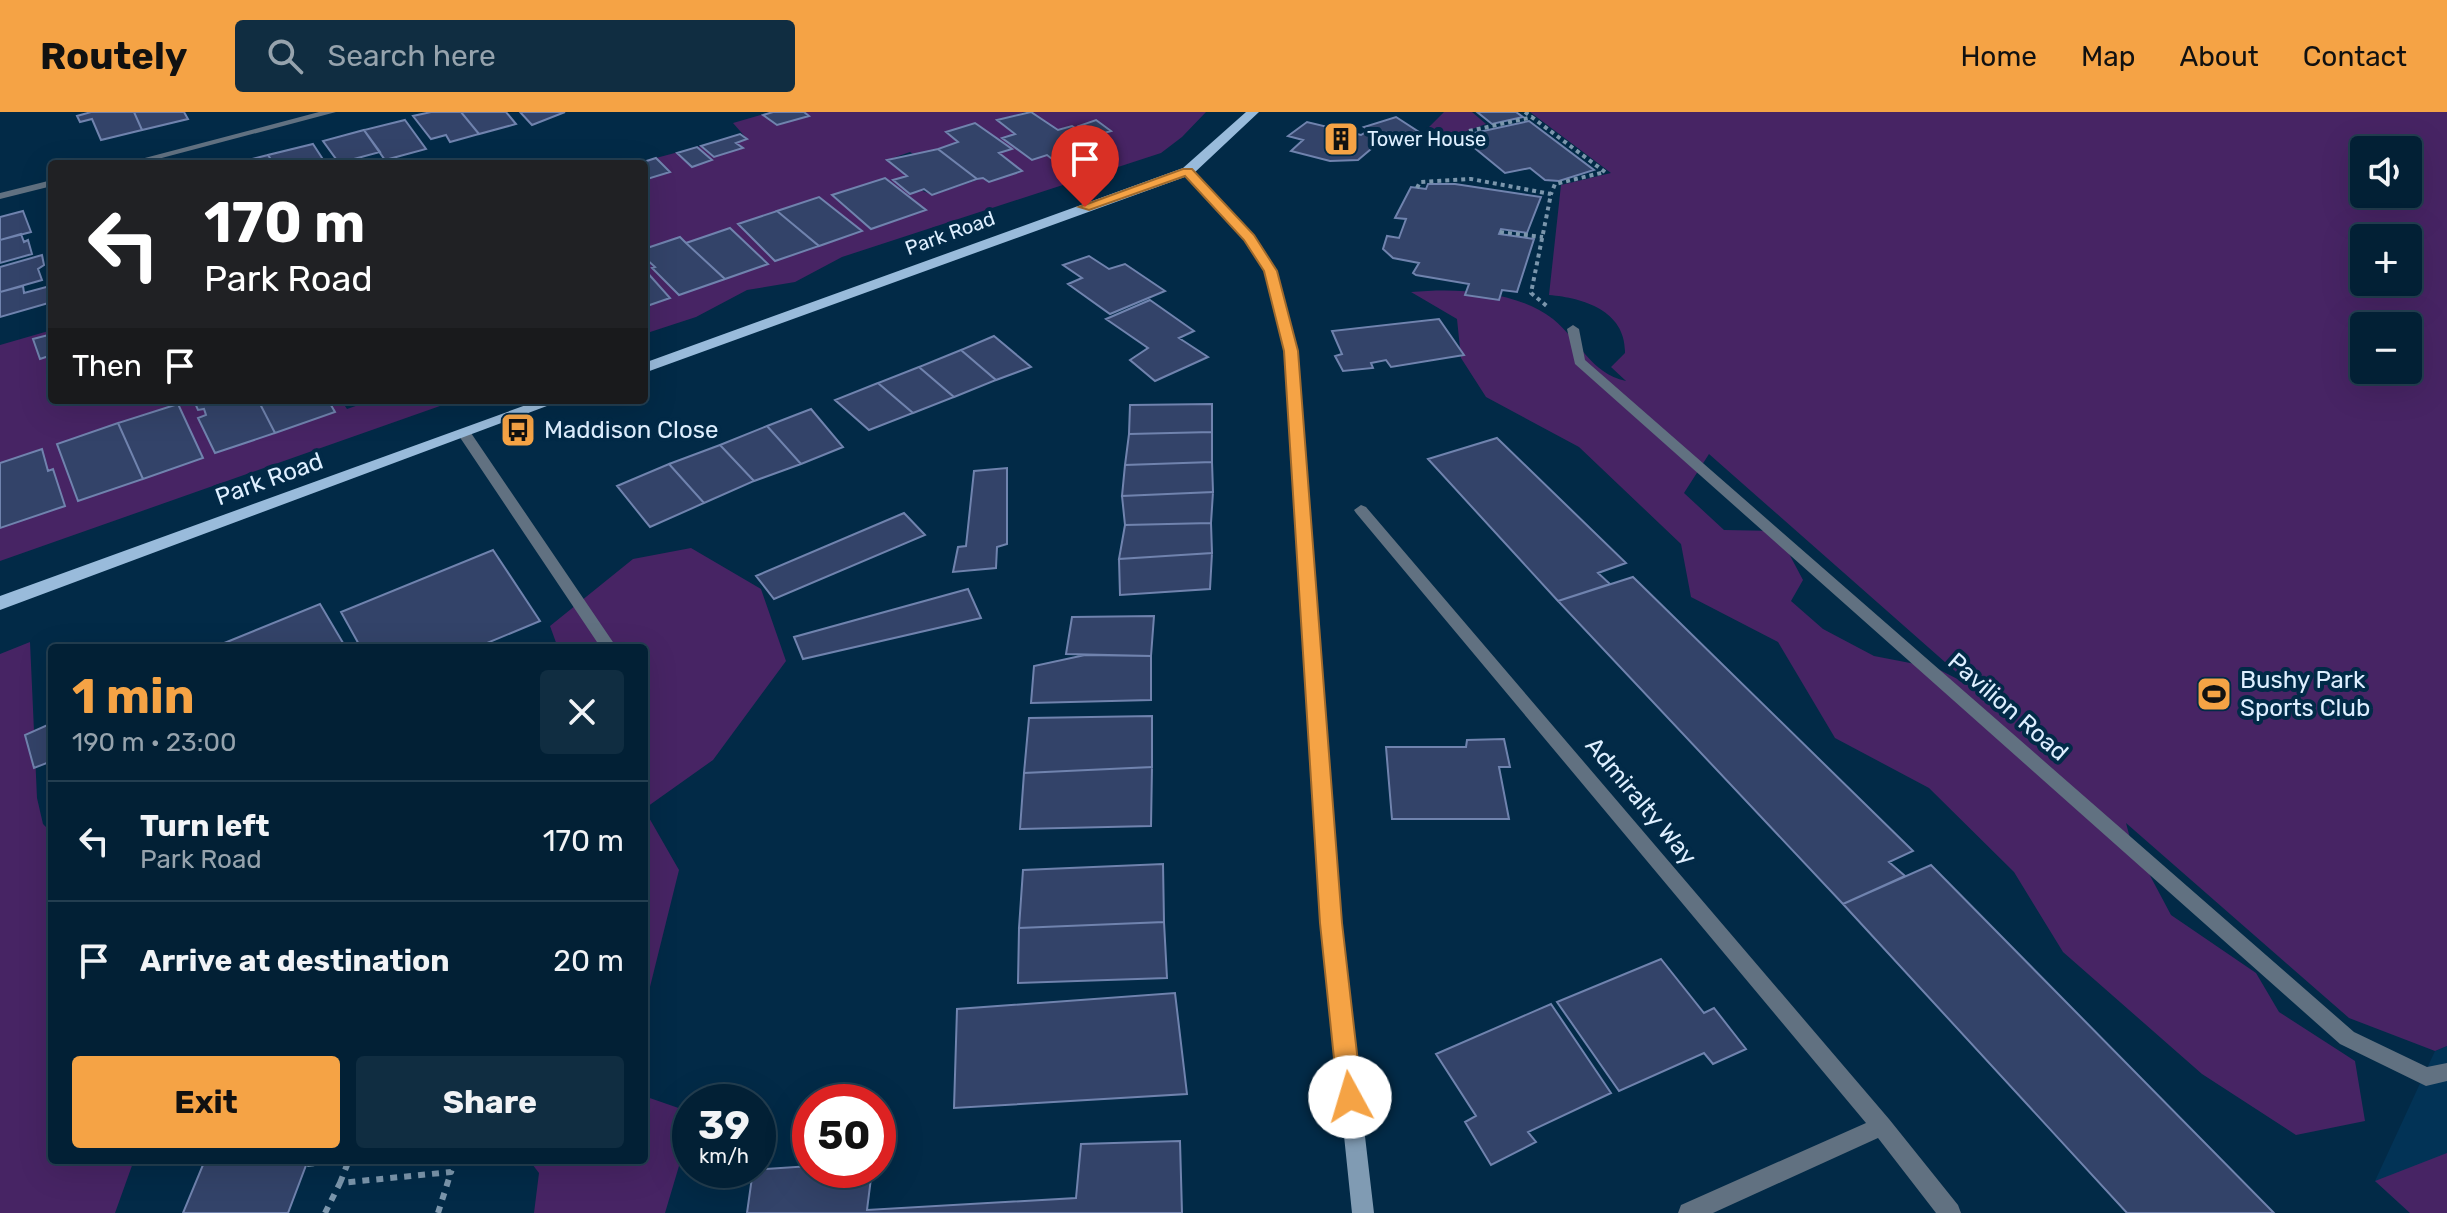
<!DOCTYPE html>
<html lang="en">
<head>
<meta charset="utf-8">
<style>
	body { margin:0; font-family:Rubik,sans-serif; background:#102d41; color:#f1f3f6; height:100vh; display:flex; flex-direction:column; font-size:30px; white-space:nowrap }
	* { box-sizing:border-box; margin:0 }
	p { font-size:26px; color:#96a3ad }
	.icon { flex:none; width:44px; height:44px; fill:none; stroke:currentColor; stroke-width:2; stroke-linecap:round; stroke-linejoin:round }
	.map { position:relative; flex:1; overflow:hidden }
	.side { position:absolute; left:48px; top:532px; width:600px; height:520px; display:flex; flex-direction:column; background:#022035; border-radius:8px; box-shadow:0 8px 32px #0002,0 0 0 2px #233e50 }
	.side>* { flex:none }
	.top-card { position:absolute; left:48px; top:48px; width:600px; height:244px; border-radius:8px; box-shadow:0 8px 32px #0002,0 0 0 2px #233e50; background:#202124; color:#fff; overflow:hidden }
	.controls { position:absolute; left:2350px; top:24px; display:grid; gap:16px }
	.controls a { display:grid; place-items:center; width:72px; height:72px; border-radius:8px; background:#022035; box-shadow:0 8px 32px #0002,0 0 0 2px #233e50; font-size:40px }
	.speed { position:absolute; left:672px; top:972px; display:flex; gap:16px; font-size:40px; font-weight:700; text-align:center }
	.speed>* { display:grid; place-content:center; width:104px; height:104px; border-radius:50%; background:#022035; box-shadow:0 8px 32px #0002,0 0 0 2px #233e50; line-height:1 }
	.speed small { font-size:20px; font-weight:400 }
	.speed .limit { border:12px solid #d22; background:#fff; color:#111 }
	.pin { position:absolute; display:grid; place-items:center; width:68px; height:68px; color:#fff; margin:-82px -34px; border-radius:50% 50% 50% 0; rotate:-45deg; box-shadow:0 0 8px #0007 }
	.pin .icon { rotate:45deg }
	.me { position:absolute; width:88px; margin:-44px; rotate:354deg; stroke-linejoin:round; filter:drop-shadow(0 0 6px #0008) }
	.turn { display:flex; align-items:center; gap:28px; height:168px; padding:0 24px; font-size:36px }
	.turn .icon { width:104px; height:104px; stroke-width:2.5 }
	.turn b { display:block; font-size:56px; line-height:68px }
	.then { display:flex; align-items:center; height:76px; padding:0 24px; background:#0003; gap:16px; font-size:30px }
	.round { display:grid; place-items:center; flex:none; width:84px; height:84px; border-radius:8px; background:#102d41 }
	.headline { display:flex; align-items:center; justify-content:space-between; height:136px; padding:0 24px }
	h1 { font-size:48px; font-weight:700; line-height:60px; color:#f5a345 }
	.button { display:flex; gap:16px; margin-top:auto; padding:16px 24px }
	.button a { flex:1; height:92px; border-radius:8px; background:#f5a345; color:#111; font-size:32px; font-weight:700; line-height:92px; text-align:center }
	.button a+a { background:#102d41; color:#f1f3f6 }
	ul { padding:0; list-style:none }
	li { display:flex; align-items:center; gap:24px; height:120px; padding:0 24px; border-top:2px solid #233e50 }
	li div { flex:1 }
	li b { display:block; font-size:30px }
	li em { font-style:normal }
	header { display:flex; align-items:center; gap:48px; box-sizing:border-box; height:112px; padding:0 40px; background:#f5a345; color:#111 }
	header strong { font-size:38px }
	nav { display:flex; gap:44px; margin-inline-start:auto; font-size:28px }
	.search { width:560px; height:72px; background:#102d41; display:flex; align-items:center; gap:20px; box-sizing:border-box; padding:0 28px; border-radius:8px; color:#96a3ad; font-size:30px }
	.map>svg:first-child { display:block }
</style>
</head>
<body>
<header>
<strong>Routely</strong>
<div class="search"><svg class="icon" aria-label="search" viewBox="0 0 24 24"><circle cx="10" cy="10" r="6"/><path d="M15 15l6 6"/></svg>Search here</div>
<nav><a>Home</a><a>Map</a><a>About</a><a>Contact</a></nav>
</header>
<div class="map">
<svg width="2447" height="1101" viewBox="0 0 2447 1101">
	<rect width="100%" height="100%" fill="#022a47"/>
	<path fill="#023356" d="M2447,934V1101H2410L2375,1069L2435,939Z"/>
	<path fill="#472464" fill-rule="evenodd" d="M771,0H1025L998,8L1015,22L1003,26L1047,43L1086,40L1078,33L1093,27L1072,14L1058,18L1031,0H1206L1182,25L1161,41L842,145L795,170L747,178L696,205L644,222V195L670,186L644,159V145L679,183L729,116L686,131L680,125L644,137V68L656,46L701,34L714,45L742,36L736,31L747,27L733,11ZM975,11L1012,37L999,41L1021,60L989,70L983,66L933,83L894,68L907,64L887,48L910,40L916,44L958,30L946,20ZM819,85L861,119L775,149L738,112Z
		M1444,0H1472L1486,12L1453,24L1429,15Z
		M1530,0H2447V934L2435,939L2349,906L2126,711L2130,726L2171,803L2256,861L2279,900L2355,949L2365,1009L2296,1023L2202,962L2063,840L2014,760L1929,676L1835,626L1778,530L1691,485L1681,432L1579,335L1486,285L1461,246L1457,207L1411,180C1456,176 1515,178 1553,207C1580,229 1590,261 1626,269L1611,255L1625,241C1626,199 1584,186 1549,183L1561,73L1611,61ZM2364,38H2408V82H2364ZM2364,126H2408V170H2364ZM2364,214H2408V258H2364ZM1709,342L1971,573V574L1936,556L1874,544L1823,517L1791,489L1803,468L1777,419L1724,418L1684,381Z
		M52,218V288H195L198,298L204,297L206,303L198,306L215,341L335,300L328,288H341L347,297L373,288H457L0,449V416L64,393L53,358L48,359L42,337L0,351V233ZM118,311L202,346L78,389L57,332Z
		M691,436L761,477L786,549L713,648L644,697V536H558L550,514L633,447Z
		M30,530L37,686L43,712L52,721V1048H134L115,1101H0V542Z
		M644,697L679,758L644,899Z
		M644,984L690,1000V1017L665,1101H534L539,1061L529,1048H644Z
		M2447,1041V1101H2410L2375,1069Z"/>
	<path fill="#334369" stroke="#7083ae" stroke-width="2" d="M91,0H134L142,18L101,28L92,7L80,10L77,4Z
		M134,0H184L188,7L142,18Z
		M431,0H461L479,22L450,30L446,23L431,27L413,4Z
		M461,0H506L516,12L479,22Z
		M520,0H565L532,13Z
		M773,0H804L809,4L777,13L763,3Z
		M1031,0L1058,18L1072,14L1094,28L1078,33L1087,40L1056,50L1047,43L1032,48L1002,26L1015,22L997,8Z
		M1477,0H1516L1523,5L1492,12Z
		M1396,5L1422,22L1390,31L1384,26L1358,48L1330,49L1291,39L1303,28L1288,24L1307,10L1361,23L1369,18L1364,15Z
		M405,8L426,37L385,48L364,18Z
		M1096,8L1111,19L1094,24L1079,14Z
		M1529,9L1594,58L1559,69L1545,68L1530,56L1505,61L1460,24Z
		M975,11L1012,37L999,41L1022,59L989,70L983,66L977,67L938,37L958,30L946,20Z
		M364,18L380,40L339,51L323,29Z
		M740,22L747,27L736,31L743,36L714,45L701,34Z
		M313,32L326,52H274L268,43Z
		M697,35L712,48L692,55L677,41Z
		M938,37L977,67L932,83L924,77L910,82L893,68L907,64L887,48Z
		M268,43L274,52H232Z
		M656,46L670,60L644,68V52H637Z
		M885,66L926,98L871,117L832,83Z
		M1428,72H1455L1541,85L1527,121L1501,117L1499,122L1534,127L1517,180L1502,178L1499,188L1465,183L1469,172L1416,163L1413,161L1419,151L1393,146L1383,137L1387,124L1399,126L1406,107L1395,106L1411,75L1426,77Z
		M819,85L862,119L819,134L777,99Z
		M23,99L31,120L0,128V105Z
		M777,99L819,134L775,149L738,112Z
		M730,116L768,152L725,167L686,131Z
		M21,122L24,130L28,128L32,142L0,151V128Z
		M680,125L686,131L725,167L679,183L652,156L655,155L644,145V137Z
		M42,143L44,153L38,157L42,168L0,180V155Z
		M1089,144L1109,157L1125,152L1165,179L1110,202L1068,172L1082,166L1063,153Z
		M645,158L670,186L644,195Z
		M23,174L24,181L50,174L52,190L0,205V180Z
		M1150,188L1194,219L1179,226L1208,245L1155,269L1130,248L1148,236L1106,207Z
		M1439,207L1464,243L1391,255L1386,248L1371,251L1373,256L1343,259L1335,244L1342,242L1332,219Z
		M52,222V243L40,247L33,227Z
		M994,224L1031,255L996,268L961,238Z
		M961,238L996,268L954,285L919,255Z
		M919,255L954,285L913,301L878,271Z
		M878,271L913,301L869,318L835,288Z
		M258,288L275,321L215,341L198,306L206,303L204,297L198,298L194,289Z
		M258,288H328L335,300L275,321Z
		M178,292L203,346L143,367L118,311Z
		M1212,292V320L1129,322L1130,293Z
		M811,297L843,335L801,352L767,314Z
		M118,311L143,367L78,389L57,332Z
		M767,314L801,352L754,369L720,333Z
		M1212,320V350L1125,353L1129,322Z
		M1497,326L1626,451L1598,461L1610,472L1558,489L1428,347Z
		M720,333L754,369L704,391L669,352Z
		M42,337L48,359L53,357L65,394L0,416V351Z
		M1212,350L1213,380L1122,384L1125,353Z
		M669,352L704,391L650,415L617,374Z
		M1007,356V432L997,435L996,456L953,460L958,435L966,434L974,359Z
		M1213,380L1211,411L1125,413L1122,384Z
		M904,401L925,423L774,487L756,464Z
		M1211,411L1212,441L1119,447L1125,413Z
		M493,438L540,509L475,536H361L341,500Z
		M1212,441L1210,477L1120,483L1119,447Z
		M1633,465L1913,739L1889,750L1905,764L1843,792L1558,489Z
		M968,477L981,506L803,547L794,525Z
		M320,492L346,536H212Z
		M1154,504L1151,544L1066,542L1072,505Z
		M1085,543L1151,544V588L1031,591L1034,554Z
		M1152,604V655L1024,661L1029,606Z
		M52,611V649L34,656L25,623Z
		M1504,627L1510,655H1499L1509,707H1392L1386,635H1466L1467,628Z
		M1152,655L1151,714L1020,717L1024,661Z
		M1163,752L1164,810L1019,816L1023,758Z
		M1931,753L2274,1101H2127L1843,792Z
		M1164,810L1167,866L1018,871L1019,816Z
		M1661,847L1704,901L1714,896L1746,937L1713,952L1704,941L1619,979L1557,890Z
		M1175,881L1187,982L954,996L957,897Z
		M1551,892L1611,981L1528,1020L1536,1030L1491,1053L1465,1010L1476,1004L1436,942Z
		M1180,1029L1182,1101H747L753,1058L810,1054V1058H872L867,1098L1076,1086L1081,1032Z
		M205,1048H308L288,1101H183Z"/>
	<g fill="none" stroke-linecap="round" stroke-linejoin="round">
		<path stroke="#7b96ac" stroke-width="4" stroke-dasharray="4 4" stroke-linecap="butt" d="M1525,0L1605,60L1555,72L1551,82
			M1469,19L1533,5
			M1417,76L1420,70L1471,67L1551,82L1531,181L1548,195
			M1500,120L1543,125"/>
		<path stroke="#7b96ac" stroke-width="6" stroke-dasharray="7 7" stroke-linecap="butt" d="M307,1052L343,1048
			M340,1071L349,1048
			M325,1101L340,1071L451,1060L455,1048
			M438,1101L451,1060"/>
		<path fill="#617181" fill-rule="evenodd" d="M1573,213L1579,217L1585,248L2354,920L2427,955L2447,951V969L2426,974L2340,932L1575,252L1567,217Z"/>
		<path fill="#617181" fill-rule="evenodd" d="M319,0H336L139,52H122Z
			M52,68V74L0,87V81Z
			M464,317L469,318L617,536H601L457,321Z
			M1361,393L1366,395L1889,1007L1958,1093L1961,1101H1936L1878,1026L1713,1101H1678L1681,1093L1866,1011L1356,401L1354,398Z"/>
		<path fill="#809bb3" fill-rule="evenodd" d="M1184,57H1192L1253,124L1277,159L1297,239L1340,811L1374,1101H1352L1322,811L1285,239L1265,159L1245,128L1184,61Z"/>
		<path fill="#99bbdb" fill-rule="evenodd" d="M1246,0H1259L1193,62L644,261V251L1183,56Z
			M540,288H563L0,498V484Z"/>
	</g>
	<path fill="#f5a345" stroke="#9f6a2d" stroke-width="2" d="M1183,57H1192L1254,123L1277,159L1298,239L1342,811L1362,985L1358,993L1350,996L1342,993L1338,985L1320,811L1284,239L1264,159L1244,128L1185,64L1089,98L1079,95Z"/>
	<defs>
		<symbol id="building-square" viewBox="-11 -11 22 22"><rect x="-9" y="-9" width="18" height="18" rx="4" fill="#f5a345" stroke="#022a47"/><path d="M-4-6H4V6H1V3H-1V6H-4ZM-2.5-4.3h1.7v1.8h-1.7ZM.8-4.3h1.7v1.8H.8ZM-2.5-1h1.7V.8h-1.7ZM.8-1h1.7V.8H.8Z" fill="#111"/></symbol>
		<symbol id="bus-square" viewBox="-11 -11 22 22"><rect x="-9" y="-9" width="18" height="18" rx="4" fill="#f5a345" stroke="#022a47"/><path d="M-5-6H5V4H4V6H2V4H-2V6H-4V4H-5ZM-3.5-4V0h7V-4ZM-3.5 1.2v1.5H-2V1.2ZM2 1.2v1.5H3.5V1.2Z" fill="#111"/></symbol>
		<symbol id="stadium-square" viewBox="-11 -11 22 22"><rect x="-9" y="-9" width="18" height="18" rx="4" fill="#f5a345" stroke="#022a47"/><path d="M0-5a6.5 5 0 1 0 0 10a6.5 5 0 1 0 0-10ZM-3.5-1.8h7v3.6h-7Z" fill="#111"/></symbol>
	</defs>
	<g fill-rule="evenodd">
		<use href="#building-square" x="1321" y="7" width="40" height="40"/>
		<use href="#bus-square" x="498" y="298" width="40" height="40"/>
		<use href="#stadium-square" x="2194" y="562" width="40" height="40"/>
	</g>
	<g text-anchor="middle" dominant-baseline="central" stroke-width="8" stroke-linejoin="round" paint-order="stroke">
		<g font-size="20" fill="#deefff" stroke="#022a47" text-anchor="start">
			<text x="1367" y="27">Tower House</text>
		</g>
		<g font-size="20" fill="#deefff" stroke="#022a47">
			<text transform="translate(950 121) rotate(-20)">Park Road</text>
		</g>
		<g font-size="24" fill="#deefff" stroke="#022a47" text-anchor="start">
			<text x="544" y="318">Maddison Close</text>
			<text x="2240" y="568">Bushy Park<tspan x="2240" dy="28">Sports Club</tspan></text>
		</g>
		<g font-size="24" fill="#deefff" stroke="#022a47">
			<text transform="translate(269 367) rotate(-20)">Park Road</text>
			<text transform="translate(2008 595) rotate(41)">Pavilion Road</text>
			<text transform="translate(1641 689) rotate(50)">Admiralty Way</text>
		</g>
	</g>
</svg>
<div class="controls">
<a><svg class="icon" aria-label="sound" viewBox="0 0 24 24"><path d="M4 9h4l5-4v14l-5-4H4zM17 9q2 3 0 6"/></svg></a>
<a>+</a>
<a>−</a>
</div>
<div class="speed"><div>39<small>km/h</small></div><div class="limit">50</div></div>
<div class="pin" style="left:1085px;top:95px;background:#d93025"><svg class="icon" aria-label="arrive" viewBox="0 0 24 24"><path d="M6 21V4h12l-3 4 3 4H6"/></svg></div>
<svg class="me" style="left:1350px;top:985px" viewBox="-20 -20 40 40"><circle r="19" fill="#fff"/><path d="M0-13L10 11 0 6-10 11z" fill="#f5a345"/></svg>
<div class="top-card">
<div class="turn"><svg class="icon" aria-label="left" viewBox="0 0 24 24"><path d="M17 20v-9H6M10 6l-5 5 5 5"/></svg><div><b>170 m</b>Park Road</div></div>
<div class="then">Then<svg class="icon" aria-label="arrive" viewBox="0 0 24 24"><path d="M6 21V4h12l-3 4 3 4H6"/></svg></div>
</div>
<section class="side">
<div class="headline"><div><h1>1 min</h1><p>190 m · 23:00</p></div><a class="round"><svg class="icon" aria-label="close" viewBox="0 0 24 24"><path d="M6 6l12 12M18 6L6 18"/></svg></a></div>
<ul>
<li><svg class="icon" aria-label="left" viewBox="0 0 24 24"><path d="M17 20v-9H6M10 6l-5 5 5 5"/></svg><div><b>Turn left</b><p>Park Road</p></div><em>170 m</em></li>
<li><svg class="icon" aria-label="arrive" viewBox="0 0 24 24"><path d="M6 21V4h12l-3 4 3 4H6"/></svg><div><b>Arrive at destination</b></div><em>20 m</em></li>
</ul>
<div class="button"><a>Exit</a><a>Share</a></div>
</section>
</div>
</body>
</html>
